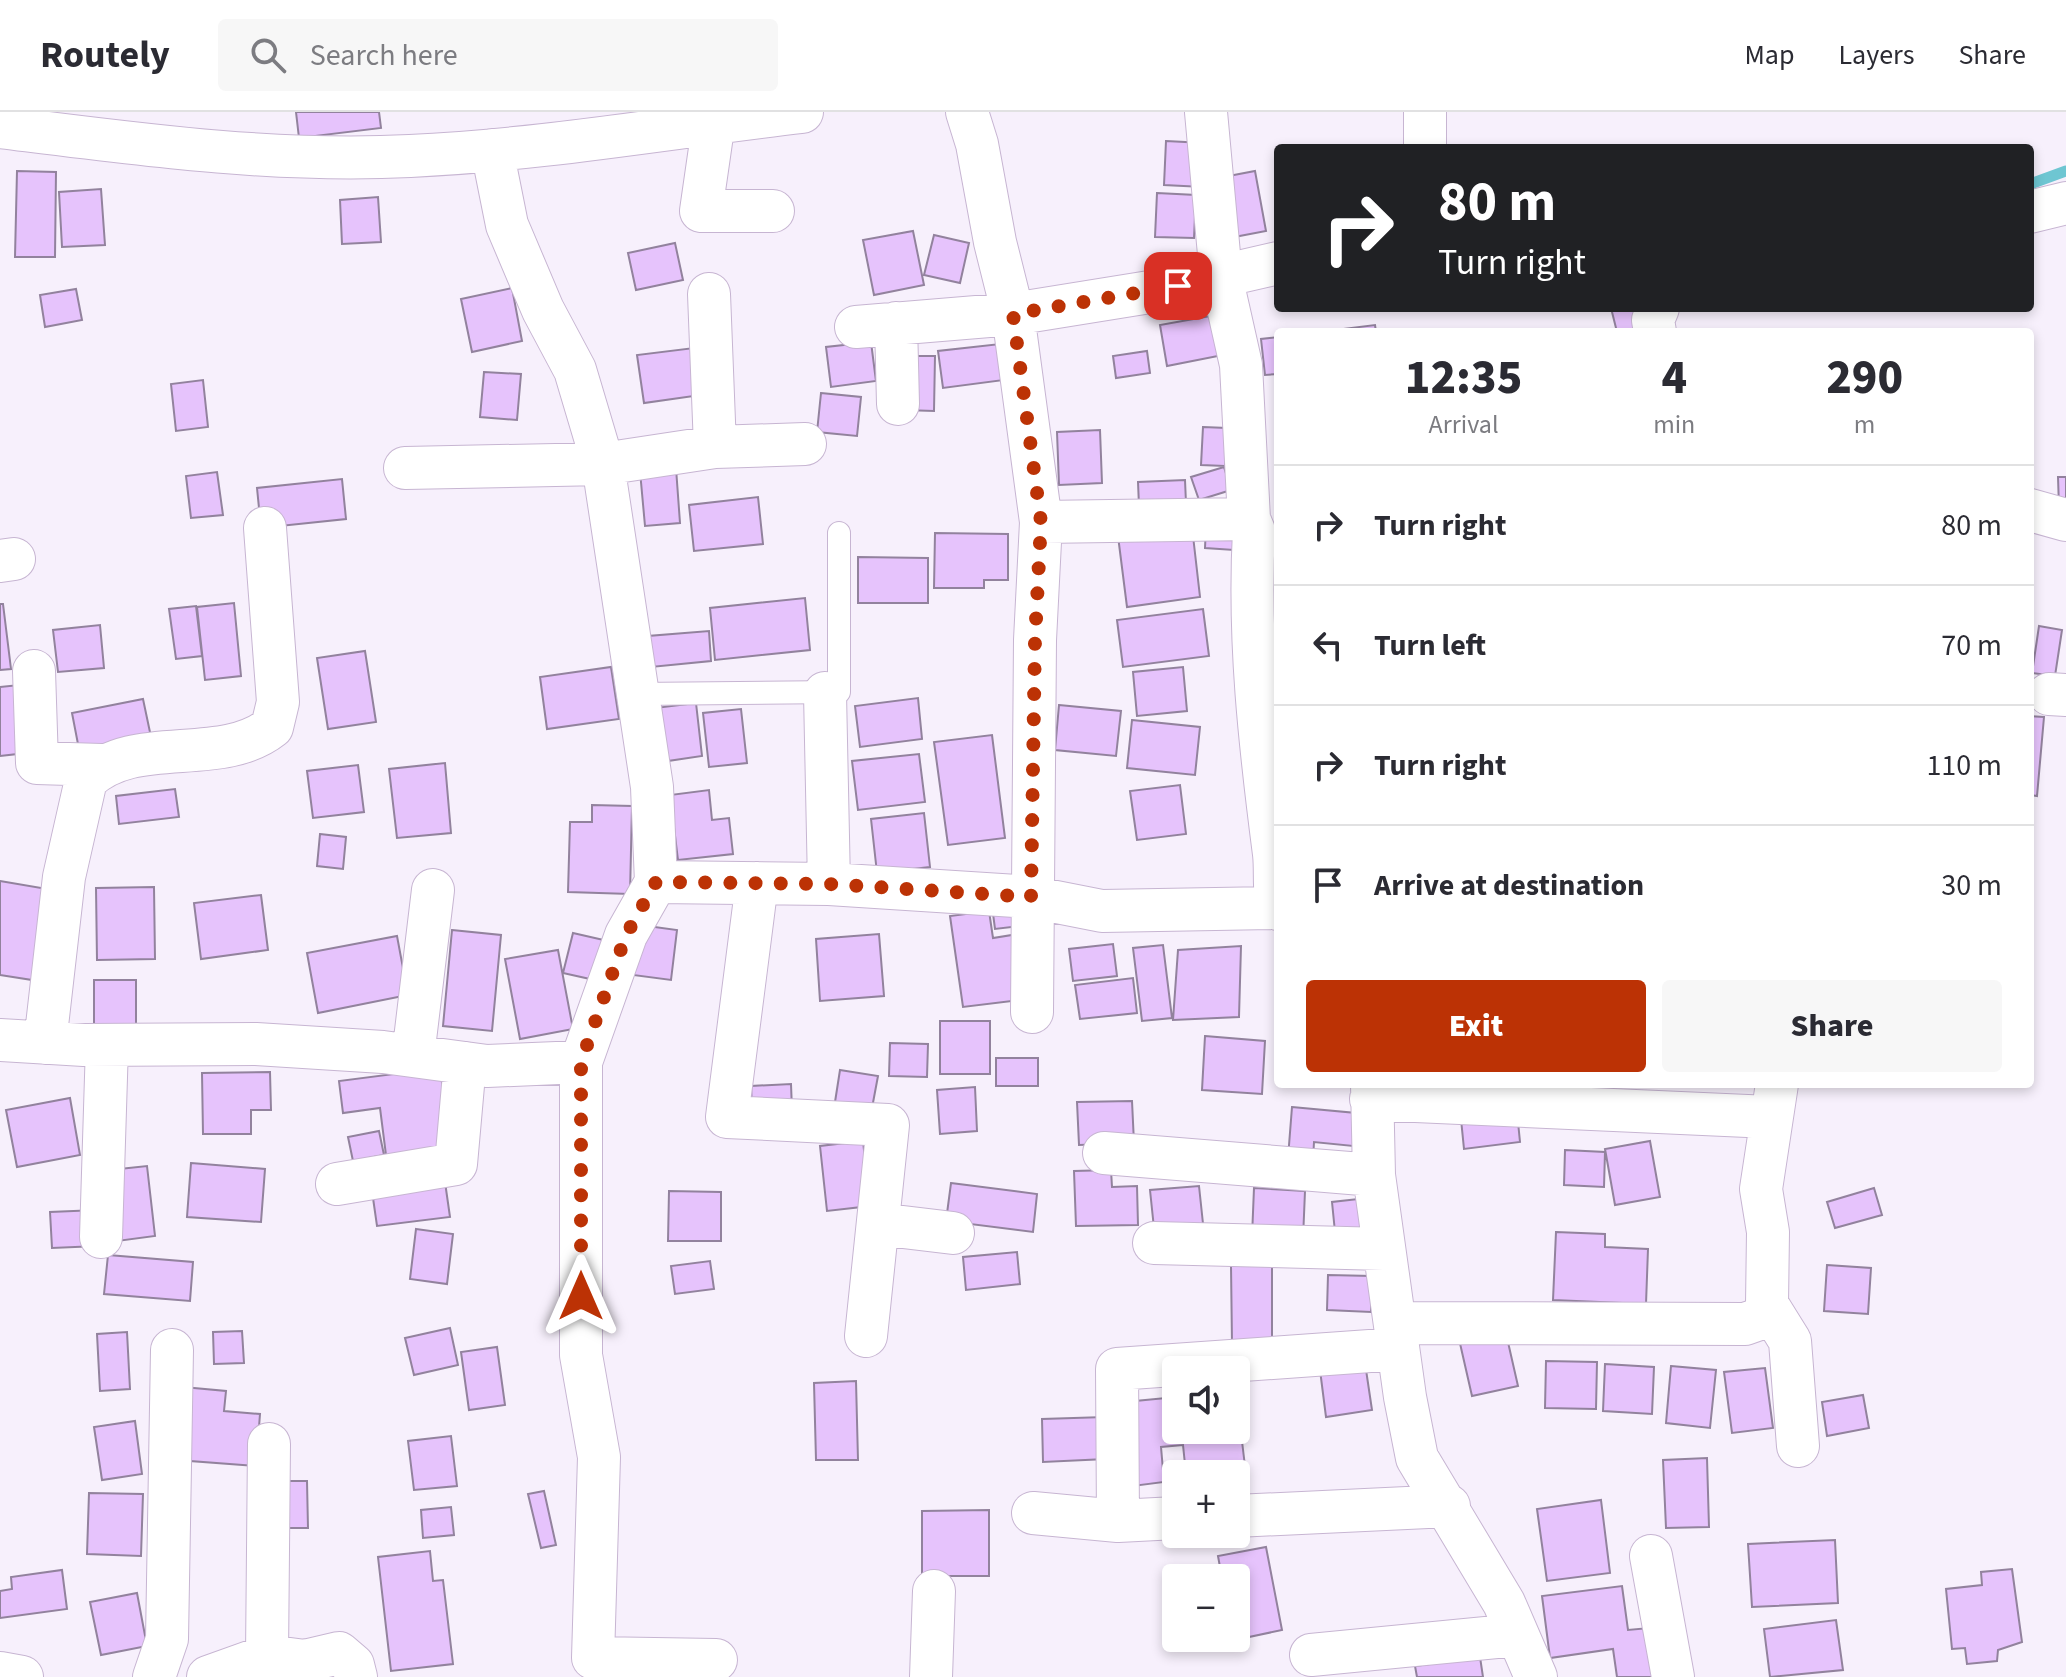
<!DOCTYPE html>
<html lang="en">
<head>
<meta charset="utf-8">
<style>
	body { margin:0; font-family:"Source Sans 3",sans-serif; background:#f7f7f7; color:#2b2b33; height:100vh; display:flex; flex-direction:column; font-size:30px; white-space:nowrap }
	* { box-sizing:border-box; margin:0 }
	p { font-size:26px; color:#7c7c81 }
	.icon { flex:none; width:44px; height:44px; fill:none; stroke:currentColor; stroke-width:2; stroke-linecap:round; stroke-linejoin:round }
	.map { position:relative; flex:1; overflow:hidden }
	.side { position:absolute; left:1274px; top:216px; width:760px; height:760px; display:flex; flex-direction:column; background:#fff; border-radius:8px; box-shadow:0 4px 12px #0003 }
	.side>* { flex:none }
	.banner { position:absolute; left:1274px; top:32px; width:760px; height:168px; border-radius:8px; box-shadow:0 4px 12px #0003; background:#202124; color:#fff; overflow:hidden }
	.fabs { position:absolute; left:1162px; top:1244px; display:grid; gap:16px }
	.fabs a { display:grid; place-items:center; width:88px; height:88px; border-radius:8px; background:#fff; box-shadow:0 4px 12px #0003; font-size:40px }
	.pin { position:absolute; display:grid; place-items:center; width:68px; height:68px; color:#fff; margin:-34px; border-radius:16px; box-shadow:0 4px 12px #0006 }
	.me { position:absolute; width:88px; margin:-44px; rotate:0deg; stroke-linejoin:round; filter:drop-shadow(0 0 6px #0008) }
	.turn { display:flex; align-items:center; gap:28px; height:168px; padding:0 32px; font-size:36px }
	.turn .icon { width:104px; height:104px; stroke-width:2.5 }
	.turn b { display:block; font-size:56px; line-height:68px }
	.eta { display:flex; justify-content:space-evenly; align-items:center; height:136px; text-align:center }
	.eta b { font-size:48px; font-weight:800; line-height:56px }
	.primary-button { display:flex; gap:16px; margin-top:auto; padding:16px 32px }
	.primary-button a { flex:1; height:92px; border-radius:8px; background:#bc3205; color:#fff; font-size:32px; font-weight:800; line-height:92px; text-align:center }
	.primary-button a+a { background:#f7f7f7; color:#2b2b33 }
	ul { padding:0; list-style:none }
	li { display:flex; align-items:center; gap:24px; height:120px; padding:0 32px; border-top:2px solid #e1e1e2 }
	li div { flex:1 }
	li b { display:block; font-size:30px }
	li em { font-style:normal }
	header { display:flex; align-items:center; gap:48px; box-sizing:border-box; height:112px; padding:0 40px; background:#fff; border-bottom:2px solid #e1e1e2 }
	header strong { font-size:38px }
	nav { display:flex; gap:44px; margin-inline-start:auto; font-size:28px }
	.search { width:560px; height:72px; background:#f7f7f7; display:flex; align-items:center; gap:20px; box-sizing:border-box; padding:0 28px; border-radius:8px; color:#7c7c81; font-size:30px }
	.map>svg:first-child { display:block }
</style>
</head>
<body>
<header>
<strong>Routely</strong>
<div class="search"><svg class="icon" aria-label="search" viewBox="0 0 24 24"><circle cx="10" cy="10" r="6"/><path d="M15 15l6 6"/></svg>Search here</div>
<nav><a>Map</a><a>Layers</a><a>Share</a></nav>
</header>
<div class="map">
<svg width="2066" height="1565" viewBox="0 0 2066 1565">
	<rect width="100%" height="100%" fill="#f7f0fc"/>
	<g fill="none" stroke-linecap="round" stroke-linejoin="round">
		<path stroke="#6ec6d2" stroke-width="11" d="M2030,72L2066,59"/>
	</g>
	<path fill="#e6c3fc" stroke="#92829d" stroke-width="2" d="M296,0H379L381,16L299,26Z
		M1166,29L1204,31L1203,75L1164,73Z
		M17,59L56,60L55,145H15Z
		M1255,59L1266,119L1229,126L1218,66Z
		M101,77L105,133L62,135L59,80Z
		M1157,81L1196,83L1194,126L1155,125Z
		M378,85L381,130L342,132L340,88Z
		M913,119L924,173L874,183L863,128Z
		M934,123L969,131L960,171L924,163Z
		M675,131L683,168L636,178L628,141Z
		M512,176L522,229L472,240L461,187Z
		M76,177L82,208L45,215L40,183Z
		M1611,196H1664L1669,220H1617Z
		M1216,203L1223,243L1167,254L1160,213Z
		M1375,213L1376,220H1319Z
		M1278,225V262L1265,263L1261,227Z
		M871,230L876,269L831,275L826,235Z
		M1000,232L1004,268L943,276L938,239Z
		M702,235L708,282L644,291L637,243Z
		M1147,239L1150,261L1116,266L1113,244Z
		M905,244H935L934,299L904,298Z
		M484,260L521,262L517,308L480,305Z
		M203,268L208,315L176,319L171,272Z
		M821,281L861,285L857,324L817,320Z
		M1203,315L1227,316L1225,354L1201,353Z
		M1100,318L1102,371L1059,373L1057,320Z
		M1224,355L1231,378L1199,388L1191,365Z
		M676,356L680,411L645,414L640,359Z
		M217,360L223,403L191,406L186,364Z
		M2058,365H2066V396H2059Z
		M342,367L346,407L261,416L257,376Z
		M1185,368L1186,391L1139,394L1138,370Z
		M758,385L763,432L694,439L689,393Z
		M1206,413L1236,415L1234,438L1205,436Z
		M1192,415L1200,485L1127,495L1118,424Z
		M935,421L1008,422V468H984V476H934Z
		M858,445L928,446V491H858Z
		M805,486L810,538L715,548L710,496Z
		M234,491L241,564L205,568L197,495Z
		M0,492H3L11,557L0,558Z
		M196,494L202,544L176,547L169,497Z
		M1203,497L1209,544L1123,555L1117,508Z
		M100,513L104,556L58,560L53,518Z
		M2039,514L2062,518L2055,564L2032,561Z
		M709,519L711,549L651,555L648,524Z
		M365,539L376,610L328,617L317,546Z
		M611,555L619,607L547,617L540,565Z
		M1183,555L1187,599L1137,604L1133,560Z
		M19,573L26,641L0,644V575Z
		M918,586L922,627L860,635L855,594Z
		M143,587L155,644L83,658L72,601Z
		M696,591L702,644L661,650L655,596Z
		M1059,593L1121,599L1116,644L1055,638Z
		M741,597L747,651L709,655L703,601Z
		M2030,604L2044,605L2037,684L2030,683Z
		M1132,608L1200,615L1195,663L1127,656Z
		M992,623L1005,726L948,733L934,630Z
		M919,642L925,690L858,698L852,649Z
		M445,651L451,721L397,726L389,657Z
		M358,653L364,700L313,706L307,659Z
		M1180,673L1186,722L1137,728L1130,679Z
		M175,677L179,705L119,712L116,684Z
		M709,678L712,708L729,706L733,742L678,748L670,683Z
		M592,693L632,694L630,782L568,780L570,710H592Z
		M924,701L930,755L877,761L871,707Z
		M320,722L346,725L343,757L317,754Z
		M0,769L59,779L45,870L0,863Z
		M154,775L155,847L97,848L96,776Z
		M261,783L268,838L201,847L194,791Z
		M1017,792L1020,814L995,817L992,794Z
		M989,799L993,826L1012,823L1020,888L963,895L950,804Z
		M640,813L677,818L671,868L633,863Z
		M452,818L501,823L492,919L443,914Z
		M573,821L608,829L599,869L563,861Z
		M879,822L884,884L820,889L816,827Z
		M397,824L408,883L318,901L307,841Z
		M1113,832L1117,864L1073,869L1069,837Z
		M1163,833L1172,906L1142,909L1133,836Z
		M1241,834L1239,905L1173,908L1178,838Z
		M558,838L573,917L520,927L505,847Z
		M1133,866L1137,901L1080,907L1075,873Z
		M94,868H136V924H94Z
		M940,909H990V962H940Z
		M1205,924L1265,929L1262,982L1202,978Z
		M890,931L928,932L927,965L889,964Z
		M996,946H1038V974H996Z
		M440,956L452,1043L387,1051L380,996L343,1001L339,969Z
		M840,958L878,964L872,996L835,990Z
		M270,960L271,998H251V1022H203L202,961Z
		M791,972L792,998L752,999L751,974Z
		M975,975L977,1019L940,1022L937,978Z
		M70,986L80,1043L17,1055L6,998Z
		M1132,989L1134,1031L1079,1033L1077,990Z
		M1292,995L1356,1001L1353,1034L1314,1030L1313,1048L1288,1046Z
		M1517,1000L1520,1030L1464,1037L1461,1007Z
		M379,1019L384,1043L353,1049L348,1025Z
		M863,1029L870,1094L827,1099L820,1034Z
		M1650,1029L1660,1085L1615,1093L1605,1037Z
		M1565,1038L1605,1040L1604,1075L1564,1073Z
		M191,1051L265,1057L261,1110L187,1105Z
		M147,1054L155,1124L110,1130L101,1059Z
		M1111,1058L1112,1075L1137,1074L1138,1113L1076,1114L1074,1059Z
		M445,1070L450,1105L377,1114L372,1079Z
		M951,1071L1037,1082L1033,1120L946,1109Z
		M1199,1074L1204,1121L1155,1126L1150,1078Z
		M1254,1076L1305,1079L1303,1127L1252,1125Z
		M1874,1076L1882,1103L1835,1116L1827,1090Z
		M669,1079L721,1080V1129H668Z
		M1367,1086L1370,1116L1335,1120L1332,1090Z
		M97,1098L98,1134L52,1136L50,1100Z
		M416,1117L453,1122L447,1172L410,1167Z
		M1556,1120L1605,1122V1135L1648,1137L1646,1192L1553,1188Z
		M1017,1140L1020,1172L966,1178L963,1145Z
		M108,1143L193,1150L190,1189L104,1182Z
		M710,1149L714,1177L675,1182L671,1154Z
		M1827,1153L1871,1156L1868,1202L1824,1199Z
		M1231,1154H1272V1231H1232Z
		M1328,1163L1372,1164L1371,1200L1327,1198Z
		M450,1216L458,1253L414,1263L405,1226Z
		M1505,1217L1518,1274L1472,1284L1459,1227Z
		M242,1219L244,1251L214,1252L213,1220Z
		M127,1220L130,1277L100,1279L97,1222Z
		M497,1235L505,1293L469,1298L461,1240Z
		M1546,1249L1597,1250L1596,1297L1545,1296Z
		M1365,1251L1372,1298L1326,1305L1320,1258Z
		M1605,1252L1654,1255L1652,1302L1603,1299Z
		M1671,1254L1716,1258L1710,1316L1666,1311Z
		M1765,1256L1773,1316L1732,1321L1724,1260Z
		M856,1269L858,1348H816L814,1271Z
		M183,1275L226,1279L224,1299L260,1302L256,1354L177,1348Z
		M1236,1279L1247,1371L1236,1372V1362H1186L1183,1333L1161,1335L1164,1370L1133,1374L1125,1290L1176,1285V1318H1236Z
		M1863,1283L1869,1316L1827,1324L1822,1290Z
		M1105,1305L1106,1347L1043,1350L1042,1307Z
		M135,1309L142,1362L102,1368L94,1315Z
		M451,1324L457,1374L414,1378L408,1329Z
		M1707,1346L1709,1415L1666,1416L1663,1348Z
		M279,1369H307L308,1416H279Z
		M544,1379L556,1433L541,1436L528,1382Z
		M89,1381L143,1382L141,1444L87,1442Z
		M1601,1388L1610,1461L1547,1469L1537,1397Z
		M451,1395L454,1423L423,1426L421,1398Z
		M989,1398V1464H922V1399Z
		M1835,1428L1838,1491L1752,1495L1748,1432Z
		M1266,1435L1282,1518L1235,1528L1236,1466H1222L1218,1444Z
		M430,1439L433,1469L443,1468L453,1552L391,1559L378,1445Z
		M2012,1457L2022,1530L1998,1538L1997,1549L1967,1552L1965,1536L1952,1537L1946,1477L1982,1473L1981,1460Z
		M62,1458L67,1497L0,1506V1479L12,1477L11,1465Z
		M1622,1474L1628,1518L1649,1516L1655,1565H1617L1613,1537L1550,1546L1542,1484Z
		M137,1481L147,1534L101,1543L90,1490Z
		M1836,1508L1843,1558L1770,1565L1764,1517Z
		M1480,1545L1483,1565H1417L1415,1554Z"/>
	<g fill="none" stroke-linecap="round" stroke-linejoin="round">
		<defs>
			<path id="lane" d="M636,582L839,580V421"/>
			<path id="street" d="M967,0L977,32L995,130L1013,202L1041,410L1035,528L1032,900
				M1206,0L1221,164L1241,253L1249,407L1254,419C1248,528 1260,634 1274,742C1276,760 1273,781 1278,797
				M1425,0V36
				M714,9L701,99H773
				M0,15C136,32 273,51 410,44C541,38 672,15 802,0
				M492,38L507,113L543,198L575,258L603,352L652,675L656,770
				M2030,100L2066,91
				M709,182L715,335
				M896,211L898,292
				M856,215L1013,202L1156,179L1278,151
				M1655,220L1653,208L1658,196
				M405,356L603,352L715,335L805,332
				M2030,398L2066,408
				M1041,410L1249,407
				M0,449L14,447
				M34,559L37,651L101,653
				M825,581L829,772
				M2049,582L2066,583
				M757,771L727,1005L888,1013L866,1224
				M0,928L84,933L256,932L383,940L487,954L581,950L626,823L656,770L829,772L1031,785L1102,799L1277,796
				M45,931L64,765L86,668C134,621 220,656 272,615L278,590L265,416
				M413,944L433,778
				M581,950V1243L599,1345L593,1546L716,1548
				M1372,972L1374,1063L1405,1285L1417,1346L1504,1491L1536,1565
				M1371,987L1770,1005
				M1104,1041L1374,1063
				M337,1072L456,1052L465,951
				M878,1112L953,1121
				M101,1125L107,933
				M1154,1131L1384,1137
				M1767,1192L1790,1229L1798,1334
				M1395,1211L1745,1212L1762,1206L1767,1192L1768,1120L1761,1077L1777,972
				M1033,1401L1118,1409L1176,1406
				M1236,1404L1449,1394
				M1118,1409L1117,1257L1398,1237
				M1651,1444L1673,1565
				M1311,1543L1517,1523
				M267,1544L269,1332
				M0,1561L22,1565
				M154,1565L167,1527L172,1238
				M208,1565L267,1544L305,1549L339,1541L353,1553L356,1565
				M931,1565L934,1479"/>
		</defs>
		<use href="#lane" stroke="#c7b5d2" stroke-width="24"/>
		<use href="#street" stroke="#c7b5d2" stroke-width="44"/>
		<use href="#lane" stroke="#fff" stroke-width="22"/>
		<use href="#street" stroke="#fff" stroke-width="42"/>
	</g>
	<g fill="none" stroke-linecap="round" stroke-linejoin="round">
		<path stroke="#bc3205" stroke-width="14" stroke-dasharray="0 25.2" d="M581,1184V950L626,823L656,770L829,772L1031,785L1035,528L1041,410L1013,202L1178,174"/>
	</g>
</svg>
<div class="fabs">
<a><svg class="icon" aria-label="sound" viewBox="0 0 24 24"><path d="M4 9h4l5-4v14l-5-4H4zM17 9q2 3 0 6"/></svg></a>
<a>+</a>
<a>−</a>
</div>
<div class="pin" style="left:1178px;top:174px;background:#d93025"><svg class="icon" aria-label="arrive" viewBox="0 0 24 24"><path d="M6 21V4h12l-3 4 3 4H6"/></svg></div>
<svg class="me" style="left:581px;top:1184px" viewBox="-20 -20 40 40"><path d="M0-17L14 15 0 8-14 15z" fill="#bc3205" stroke="#fff" stroke-width="4"/></svg>
<div class="banner">
<div class="turn"><svg class="icon" aria-label="right" viewBox="0 0 24 24"><path d="M7 20v-9h11M14 6l5 5-5 5"/></svg><div><b>80 m</b>Turn right</div></div>
</div>
<section class="side">
<div class="eta">
<div><b>12:35</b><p>Arrival</p></div>
<div><b>4</b><p>min</p></div>
<div><b>290</b><p>m</p></div>
</div>
<ul>
<li><svg class="icon" aria-label="right" viewBox="0 0 24 24"><path d="M7 20v-9h11M14 6l5 5-5 5"/></svg><div><b>Turn right</b></div><em>80 m</em></li>
<li><svg class="icon" aria-label="left" viewBox="0 0 24 24"><path d="M17 20v-9H6M10 6l-5 5 5 5"/></svg><div><b>Turn left</b></div><em>70 m</em></li>
<li><svg class="icon" aria-label="right" viewBox="0 0 24 24"><path d="M7 20v-9h11M14 6l5 5-5 5"/></svg><div><b>Turn right</b></div><em>110 m</em></li>
<li><svg class="icon" aria-label="arrive" viewBox="0 0 24 24"><path d="M6 21V4h12l-3 4 3 4H6"/></svg><div><b>Arrive at destination</b></div><em>30 m</em></li>
</ul>
<div class="primary-button"><a>Exit</a><a>Share</a></div>
</section>
</div>
</body>
</html>
